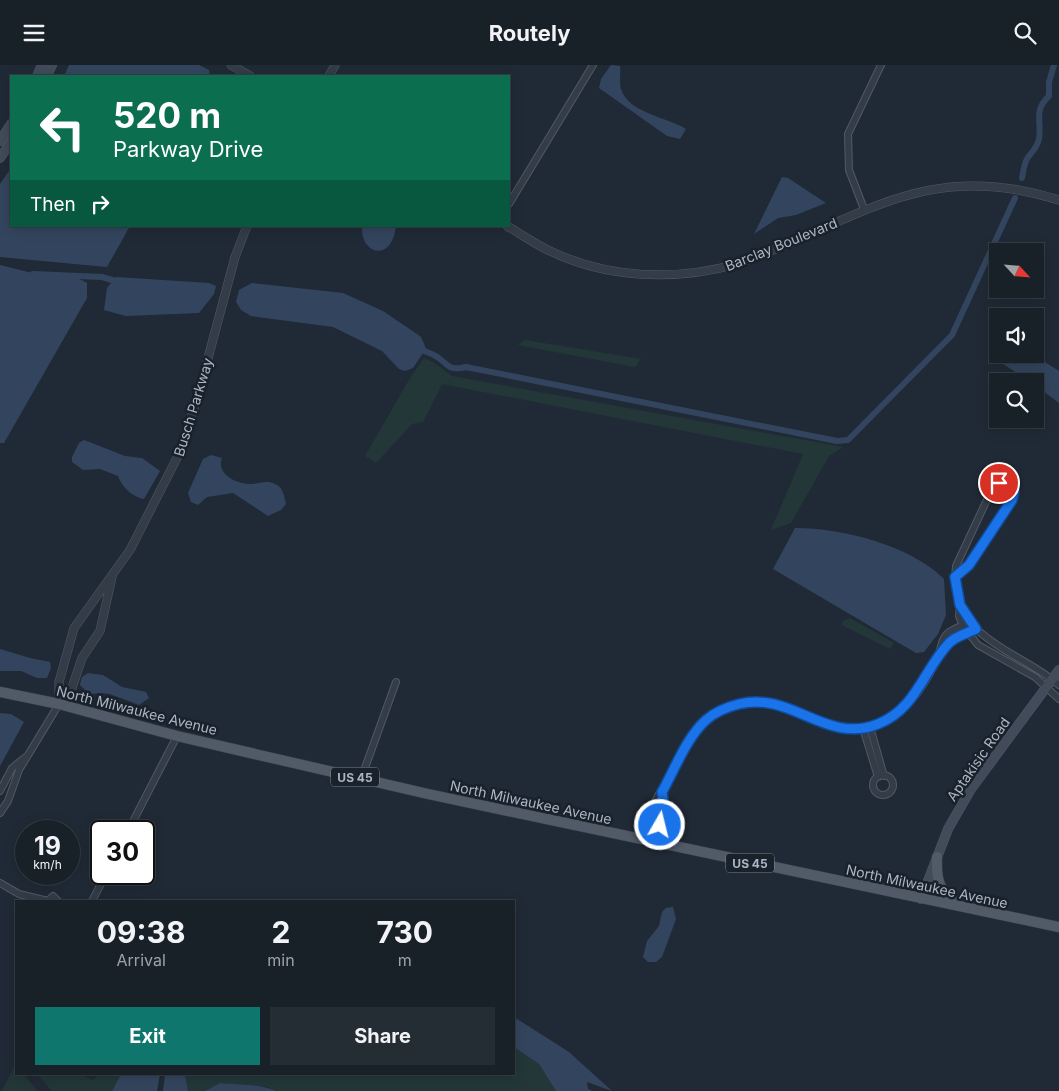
<!DOCTYPE html>
<html lang="en">
<head>
<meta charset="utf-8">
<style>
	body { margin:0; font-family:Inter,sans-serif; background:#252d34; color:#f1f3f6; height:100vh; display:flex; flex-direction:column; font-size:19px; white-space:nowrap }
	* { box-sizing:border-box; margin:0 }
	p { font-size:16px; color:#9fa3a8 }
	.icon { flex:none; width:28px; height:28px; fill:none; stroke:currentColor; stroke-width:2; stroke-linecap:round; stroke-linejoin:round }
	.map { position:relative; flex:1; overflow:hidden }
	.drawer { position:absolute; left:15px; top:835px; width:500px; height:175px; display:flex; flex-direction:column; background:#182028; border-radius:0px; box-shadow:0 2px 12px #0003,0 0 0 1px #363e45 }
	.drawer>* { flex:none }
	.top-card { position:absolute; left:10px; top:10px; width:500px; height:152px; border-radius:0px; box-shadow:0 2px 12px #0003,0 0 0 1px #363e45; background:#0b6e4f; color:#fff; overflow:hidden }
	.needle { width:32px; rotate:116deg }
	.buttons { position:absolute; left:989px; top:178px; display:grid; gap:10px }
	.buttons a { display:grid; place-items:center; width:55px; height:55px; border-radius:0px; background:#182028; box-shadow:0 2px 12px #0003,0 0 0 1px #363e45; font-size:25px }
	.speed { position:absolute; left:15px; top:755px; display:flex; gap:10px; font-size:25px; font-weight:700; text-align:center }
	.speed>* { display:grid; place-content:center; width:65px; height:65px; border-radius:50%; background:#182028; box-shadow:0 2px 12px #0003,0 0 0 1px #363e45; line-height:1 }
	.speed small { font-size:12px; font-weight:400 }
	.speed .limit { border:2px solid #111; border-radius:8px; background:#fff; color:#111 }
	.pin { position:absolute; display:grid; place-items:center; width:42px; height:42px; color:#fff; margin:-21px; border:2px solid #fff; border-radius:50%; box-shadow:0 1px 5px #0007 }
	.me { position:absolute; width:55px; margin:-28px; rotate:8deg; stroke-linejoin:round; filter:drop-shadow(0 0 4px #0008) }
	.turn { display:flex; align-items:center; gap:18px; height:105px; padding:0 20px; font-size:22px }
	.turn .icon { width:65px; height:65px; stroke-width:2.5 }
	.turn b { display:block; font-size:35px; line-height:42px }
	.then { display:flex; align-items:center; height:48px; padding:0 20px; background:#0003; gap:10px; font-size:19px }
	.eta { display:flex; justify-content:space-evenly; align-items:center; height:85px; text-align:center }
	.eta b { font-size:30px; font-weight:700; line-height:35px }
	.button { display:flex; gap:10px; margin-top:auto; padding:10px 20px }
	.button a { flex:1; height:58px; border-radius:0px; background:#0f766e; color:#fff; font-size:20px; font-weight:700; line-height:58px; text-align:center }
	.button a+a { background:#252d34; color:#f1f3f6 }
	header { display:flex; justify-content:space-between; align-items:center; height:65px; padding:0 20px; background:#182028; font-size:22px; font-weight:700 }
	.map>svg:first-child { display:block }
</style>
</head>
<body>
<header><svg class="icon" aria-label="menu" viewBox="0 0 24 24"><path d="M4 6h16M4 12h16M4 18h16"/></svg>Routely<svg class="icon" aria-label="search" viewBox="0 0 24 24"><circle cx="10" cy="10" r="6"/><path d="M15 15l6 6"/></svg></header>
<div class="map">
<svg width="1059" height="1026" viewBox="0 0 1059 1026">
	<rect width="100%" height="100%" fill="#202a36"/>
	<path fill="#233738" d="M525,275L641,294L635,302L518,280Z
		M424,293L433,297L452,311L843,382L829,391L791,458L771,465L803,389L442,319L423,357L412,359L376,398L365,391L410,313Z
		M850,553L894,578L890,584L842,560L843,556Z
		M514,982L539,999L556,1026H276L265,1021L248,1022L220,1018L205,1026H188L185,1009H514Z
		M16,998V1009H24L37,1026H2Z
		M37,1009H80L93,1015L99,1009H121L112,1026H52Z"/>
	<path fill="#33455e" d="M69,0H199L209,5L210,11H64Z
		M611,0L620,1C621,8 619,17 621,24C628,48 667,52 686,64L680,74L667,71L599,23L601,14Z
		M11,103V161H130L107,202L0,192V119Z
		M782,112L788,113L826,138L796,150L778,153L754,169Z
		M362,161H396C392,198 360,190 362,161Z
		M0,200L36,209L76,212L87,218V233L4,378H0Z
		M116,212L209,218L216,221L214,229L199,248L126,251L104,245L107,223Z
		M252,218L343,228L383,246L414,267L421,272L428,288H423L413,303L405,306L399,304L382,286L333,262L251,251L241,245L236,237L239,225Z
		M997,265L998,289H1032L1059,306V338L1035,320V316H1029L988,289L991,269Z
		M84,375L125,391L142,393L160,406L144,434C132,432 122,422 118,411L100,404L83,405L72,397V392L79,378Z
		M211,390L222,393C216,408 234,418 248,419C257,420 266,414 275,419C283,422 284,431 286,439L281,445L268,451L233,428L207,432L198,440L191,437L188,428L203,394Z
		M795,463C842,463 910,480 944,514L946,550L938,569L924,587L916,588L773,504Z
		M0,584L30,593L50,597L51,603L47,613H37L21,606H0Z
		M88,608L103,610L122,622L146,627L149,633L139,640C129,636 119,632 109,629C95,626 93,634 80,620L82,612Z
		M0,648L11,649L24,657L0,701Z
		M673,842L676,854L662,892L656,897H648L643,892L647,876L659,861L662,847L666,843Z
		M514,952L569,987L612,1026L587,1017L588,1024L592,1026H556L539,999L514,982Z
		M121,1009H160L157,1026H112Z
		M165,1009H185L188,1026H163Z
		M220,1018C237,1020 262,1019 276,1026H205Z"/>
	<g fill="none" stroke-linecap="round" stroke-linejoin="round">
		<path stroke="#33455e" stroke-width="6" d="M1022,113C1023,108 1024,99 1027,94C1031,87 1037,84 1039,74C1042,56 1033,46 1049,31V17L1054,0
			M33,209L102,212L119,217
			M422,285C426,287 430,288 434,290C448,297 446,307 466,302L837,376L848,375L952,270L1015,133"/>
		<defs>
			<path id="minor" d="M509,139L593,0
				M864,144L849,105L848,69L881,0
				M955,512L969,500L1012,435L1013,427L1006,418H999L992,424L956,501L955,512L960,540L959,551L963,561L978,580L1035,612L1059,634
				M960,540C968,549 972,561 981,568C1005,589 1035,599 1059,620
				M941,589L950,578L970,567
				M870,662L884,711
				M863,663L878,712
				M873 720a10 10 0 1 1 20 0a10 10 0 1 1-20 0Z
				M361,714L396,617
				M0,726L12,703L27,691
				M662,727L663,735L660,760L663,780
				M0,748L8,736L19,705L59,639
				M128,766L177,671
				M637,774C649,761 647,758 653,742C657,729 667,717 674,705C683,689 691,671 704,657C722,638 758,631 782,640C821,653 846,679 889,654C911,642 928,615 938,592C941,584 941,574 948,568C954,563 965,560 972,556
				M0,818L19,829L48,836
				M48,836L53,831L58,836
				M92,836L106,809"/>
			<path id="tertiary" d="M231,0L250,11
				M329,11L335,0
				M507,161C521,169 535,179 550,186C608,214 676,216 737,199C857,157 923,92 1059,135
				M59,639V617L74,563L130,485L182,383L199,327L235,192L247,161
				M59,639L71,626L82,593L100,566L112,512"/>
			<path id="secondary" d="M37,11L42,0
				M47,11L52,0
				M0,76L11,59
				M0,93L11,77
				M921,834L948,764L971,724L1059,605"/>
			<path id="primary" d="M0,627L59,639L177,671L428,729L1059,862
				M937,792C936,819 939,823 959,841"/>
		</defs>
		<use href="#minor" stroke="#515965" stroke-width="8"/>
		<use href="#tertiary" stroke="#515965" stroke-width="9"/>
		<use href="#secondary" stroke="#515965" stroke-width="10"/>
		<use href="#primary" stroke="#3d4550" stroke-width="11"/>
		<use href="#minor" stroke="#333c47" stroke-width="6"/>
		<use href="#tertiary" stroke="#333c47" stroke-width="8"/>
		<use href="#secondary" stroke="#414b5a" stroke-width="9"/>
		<use href="#primary" stroke="#515b67" stroke-width="10"/>
	</g>
	<g fill="none" stroke-linecap="round" stroke-linejoin="round">
		<defs>
			<path id="route" d="M660,760L663,735L662,727C675,704 686,673 706,655C715,647 727,642 739,639C792,626 826,680 878,659C916,644 923,606 949,578C956,571 968,568 976,564L960,540L955,512L969,500L1012,435L1014,427L1010,421L999,418"/>
		</defs>
		<use href="#route" stroke="#114b97" stroke-width="12"/>
		<use href="#route" stroke="#1a73e8" stroke-width="9"/>
	</g>
	<g text-anchor="middle" dominant-baseline="central" stroke-width="5" stroke-linejoin="round" paint-order="stroke">
		<g fill="#19212b" stroke="#818996" stroke-width="1">
			<rect x="331" y="702.5" width="48" height="19" rx="4"/>
			<rect x="726" y="788.5" width="48" height="19" rx="4"/>
		</g>
		<g font-size="12" font-weight="bold" fill="#adb6c4">
			<text x="355" y="712">US 45</text>
			<text x="750" y="798">US 45</text>
		</g>
		<g font-size="14" fill="#adb6c4" stroke="#19212b">
			<text transform="translate(781 179) rotate(-22)">Barclay Boulevard</text>
			<text transform="translate(193 342) rotate(-73)">Busch Parkway</text>
			<text transform="translate(137 645) rotate(14)">North Milwaukee Avenue</text>
			<text transform="translate(978 694) rotate(-55)">Aptakisic Road</text>
			<text transform="translate(531 737) rotate(12)">North Milwaukee Avenue</text>
			<text transform="translate(927 821) rotate(12)">North Milwaukee Avenue</text>
		</g>
	</g>
</svg>
<div class="buttons">
<a><svg class="needle" viewBox="-14 -14 28 28"><path d="M0-13l5 13h-10z" fill="#e53935"/><path d="M0 13l5-13h-10z" fill="#9fa3a8"/></svg></a>
<a><svg class="icon" aria-label="sound" viewBox="0 0 24 24"><path d="M4 9h4l5-4v14l-5-4H4zM17 9q2 3 0 6"/></svg></a>
<a><svg class="icon" aria-label="search" viewBox="0 0 24 24"><circle cx="10" cy="10" r="6"/><path d="M15 15l6 6"/></svg></a>
</div>
<div class="speed"><div>19<small>km/h</small></div><div class="limit">30</div></div>
<div class="pin" style="left:999px;top:418px;background:#d93025"><svg class="icon" aria-label="arrive" viewBox="0 0 24 24"><path d="M6 21V4h12l-3 4 3 4H6"/></svg></div>
<svg class="me" style="left:660px;top:760px" viewBox="-20 -20 40 40"><circle r="17" fill="#1a73e8" stroke="#fff" stroke-width="3"/><path d="M0-11L8 9 0 5-8 9z" fill="#fff"/></svg>
<div class="top-card">
<div class="turn"><svg class="icon" aria-label="left" viewBox="0 0 24 24"><path d="M17 20v-9H6M10 6l-5 5 5 5"/></svg><div><b>520 m</b>Parkway Drive</div></div>
<div class="then">Then<svg class="icon" aria-label="right" viewBox="0 0 24 24"><path d="M7 20v-9h11M14 6l5 5-5 5"/></svg></div>
</div>
<section class="drawer">
<div class="eta">
<div><b>09:38</b><p>Arrival</p></div>
<div><b>2</b><p>min</p></div>
<div><b>730</b><p>m</p></div>
</div>
<div class="button"><a>Exit</a><a>Share</a></div>
</section>
</div>
</body>
</html>
